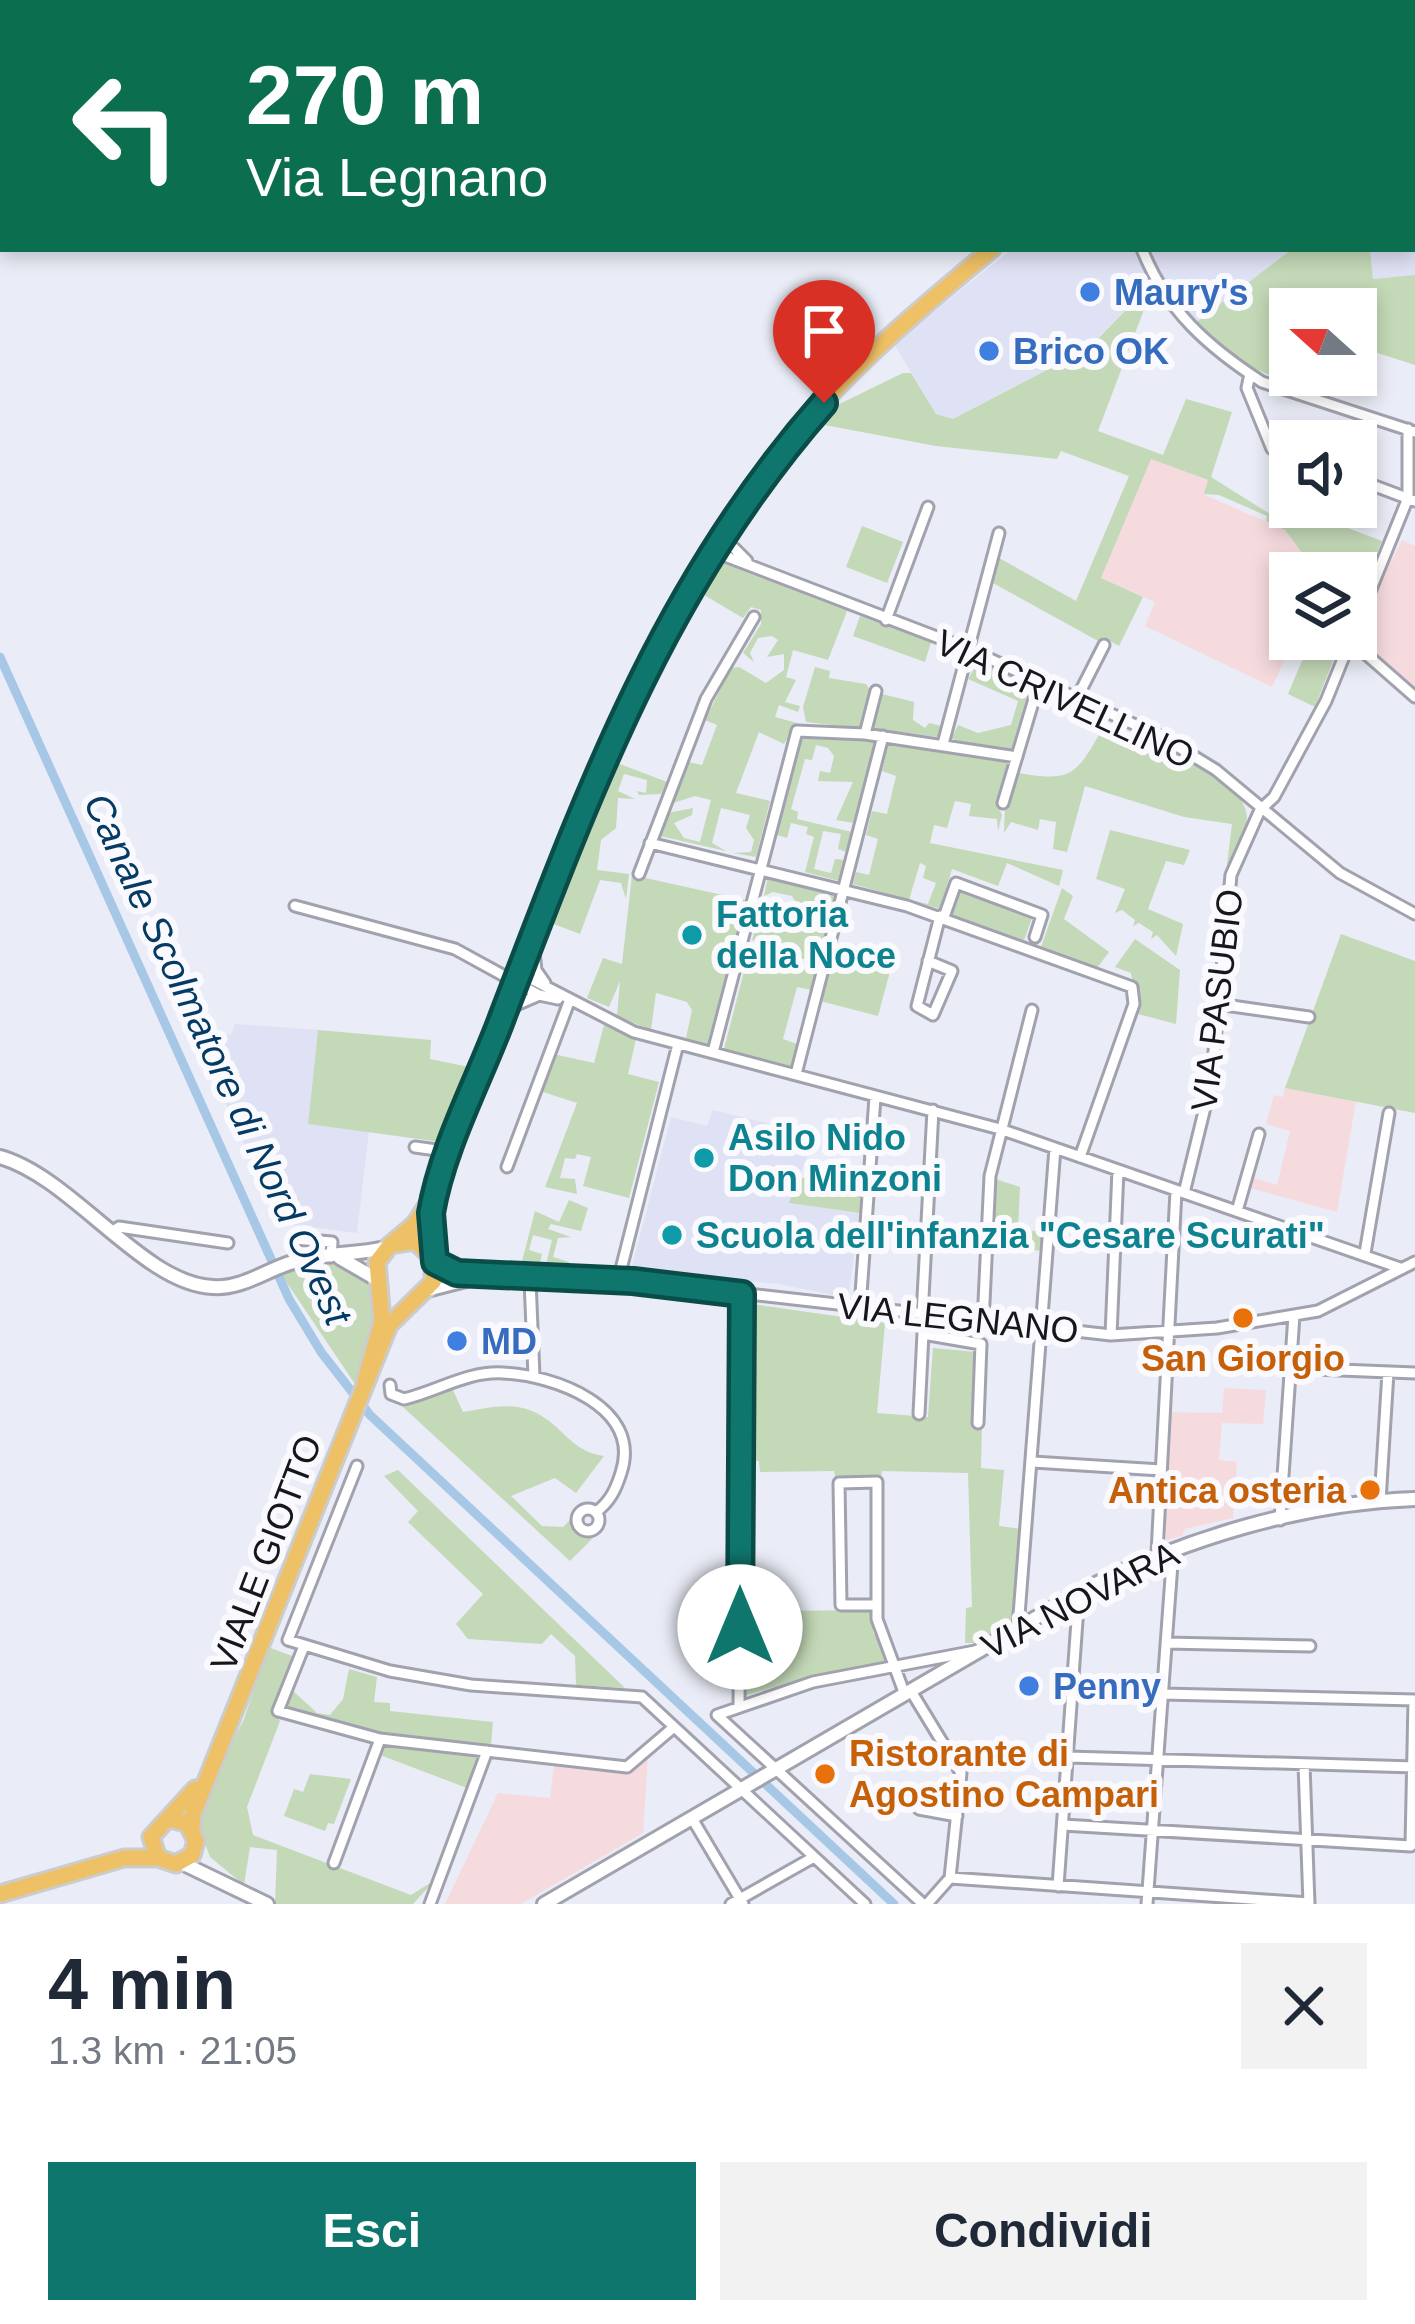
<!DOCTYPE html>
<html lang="it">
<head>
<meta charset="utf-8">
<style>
	body { margin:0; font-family:Arial,sans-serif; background:#f2f2f3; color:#1f2937; height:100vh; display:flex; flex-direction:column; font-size:45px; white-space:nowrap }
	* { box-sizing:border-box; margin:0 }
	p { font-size:39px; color:#747a83 }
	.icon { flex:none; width:66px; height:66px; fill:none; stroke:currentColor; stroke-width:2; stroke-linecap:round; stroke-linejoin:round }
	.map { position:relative; height:1904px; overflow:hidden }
	.details { display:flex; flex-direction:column; background:#fff; flex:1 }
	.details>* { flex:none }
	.banner { position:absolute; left:0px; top:0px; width:1416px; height:252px; box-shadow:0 6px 18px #0003; background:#0b6e4f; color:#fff; overflow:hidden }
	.needle { width:78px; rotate:291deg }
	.controls { position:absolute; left:1269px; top:288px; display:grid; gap:24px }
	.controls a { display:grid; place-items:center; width:108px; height:108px; border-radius:0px; background:#fff; box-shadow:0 6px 18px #0003; font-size:60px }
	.pin { position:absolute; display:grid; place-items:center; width:102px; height:102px; color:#fff; margin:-123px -51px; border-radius:50% 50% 50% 0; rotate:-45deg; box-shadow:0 0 12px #0007 }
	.pin .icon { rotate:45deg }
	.me { position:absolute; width:132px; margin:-66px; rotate:0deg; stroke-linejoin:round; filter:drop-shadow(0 0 9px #0008) }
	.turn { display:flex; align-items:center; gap:42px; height:252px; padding:0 48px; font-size:54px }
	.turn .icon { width:156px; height:156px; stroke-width:2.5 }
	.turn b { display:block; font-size:84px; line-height:102px }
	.round { display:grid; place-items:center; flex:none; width:126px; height:126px; border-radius:0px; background:#f2f2f3 }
	.summary { display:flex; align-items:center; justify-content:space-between; height:204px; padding:0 48px }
	h1 { font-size:72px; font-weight:600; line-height:90px }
	.button { display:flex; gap:24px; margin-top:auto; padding:24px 48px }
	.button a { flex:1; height:138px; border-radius:0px; background:#0f766e; color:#fff; font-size:48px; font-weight:600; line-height:138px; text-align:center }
	.button a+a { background:#f2f2f3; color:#1f2937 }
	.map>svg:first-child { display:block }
</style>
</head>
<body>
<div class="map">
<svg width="1415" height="1904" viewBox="0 0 1415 1904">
	<rect width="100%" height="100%" fill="#eaecf7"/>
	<path fill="#dfe1f4" d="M1307,0H1415V275L1373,279L1370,249H1413V3H1303Z
		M1012,249H1137L1150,284L1089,347L953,419L944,418L936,414L894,344Z
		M1148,249H1292L1194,324L1171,294Z
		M235,1024L318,1030L308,1123L369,1130L357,1233L280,1223L193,1031L231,1035Z
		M713,1110L815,1135L790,1203L860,1213L848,1298L779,1284L631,1270L671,1117L707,1126Z"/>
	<path fill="#f6dbde" d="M1151,458L1209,481L1205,495L1285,530L1314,569L1290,573V639H1295L1272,687L1145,626L1155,602L1101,578Z
		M1402,540L1415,546V690L1361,641L1371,600Z
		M1285,1088L1356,1101L1337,1212L1250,1188L1253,1178L1277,1185L1290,1131L1266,1124L1274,1095L1283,1097Z
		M1224,1388L1266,1390L1263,1424L1222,1423L1219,1460L1237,1462L1233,1518L1185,1529L1182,1536L1166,1540L1167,1412L1222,1413Z
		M648,1756L643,1833L521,1904H445L498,1793L550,1798L554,1766L625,1772Z"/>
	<path fill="#c4d9b7" d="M1292,249H1370L1373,279L1415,275V365L1356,346V309H1290V368L1282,366L1277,378L1244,364L1194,324Z
		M1146,289L1148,299L1098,431L1163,455L1186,399L1232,412L1211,477L1270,514L1283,507L1278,463L1284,460L1290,463V507H1342L1337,524L1382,541L1356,605V573H1317L1285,530L1266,521L1267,516L1219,495L1204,494L1208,480L1151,459L1101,578L1143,597L1119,646L1103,637L1100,642L993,583L999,558L1076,601L1129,476L1061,451L1057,459L936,446L814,423L821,413L903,373H911L936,414L953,419L1089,348Z
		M862,526L903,542L887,583L846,567Z
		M722,563L847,611L828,660L793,650L786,677L796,680L785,702L800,706L798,712L779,705L775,717L797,723L784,744L759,732L736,793L770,801L756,857L734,853L751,852L754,840L746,828L750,815L721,808L712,843L726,851L660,836L668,813L693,808L692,815L674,823L684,838L700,842L711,800L695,796L673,803L688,762L702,765L717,725L705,720L731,668L739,667L766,683L784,670V654L767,657L778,640L772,636L758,638L750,653L754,662L743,653L761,624V610L751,607L743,618L694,589L705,571Z
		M860,616L931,642L925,662L853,636Z
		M1338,648L1315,707L1288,694L1307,649Z
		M973,660L1031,682L1011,751L951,739L958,725L978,733L1011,725L1018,701L968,679L977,664Z
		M815,667L830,671L829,678L866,684L870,690L860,728L806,722L803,707Z
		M882,694L914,702L913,720L925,728L929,723L941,726L938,737L873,728Z
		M1101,731L1158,758L1165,746C1191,758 1248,786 1247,820C1246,837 1233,857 1226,873L1232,824L1184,817L1085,786L1067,852L1053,849L1056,822L1040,819L1038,830L1011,822L1004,833L1005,804H1010L1018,773C1070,782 1076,776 1101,731Z
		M807,736L875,742L853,823L836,820L853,782L818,781L820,771L830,773L834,756L828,748L816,745L812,760L805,759L791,809L798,812L797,819L852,832L847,852L838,849L841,834L823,831L814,869L831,873L835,859L845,860L839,881L805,872L814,837L806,834L808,827L791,823L787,838L777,835L798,743Z
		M888,743L1008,762L996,801L1002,815L998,831L997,819L969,816L971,804L955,801L947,828L934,825L930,843L1063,870L1059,886L1007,863L998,886L952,869L940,909L914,901L928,904L936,883L923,878L926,866L920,863L909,900L853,884L856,872L869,875L878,839L866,835L872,811L887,814L896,776L882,771Z
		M612,761L667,782L661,794L639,795L637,791L646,793L647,780L624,774L618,791L635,799L618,798L616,828L601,840L597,870L629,874L626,899L621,883L600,880L580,934L551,923Z
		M1110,830L1190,850L1184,865L1166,861L1148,909L1183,924L1176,956L1157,935L1151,939L1153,932L1139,923L1133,926L1135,920L1122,910L1115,913L1125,889L1096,879Z
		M632,875L745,900L709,1047L686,1038L692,1010L687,1002L656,993L651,1030L617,1016L620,981L609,1007L587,998L603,958L622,964Z
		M768,877L836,894L831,913L812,911L811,918L828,924L819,958L799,959L816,969L811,990L797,987L783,1039L797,1044L791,1066L724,1049L749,952L782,960L786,950L752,940L761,908L788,920L797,904L792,896L773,892L764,896Z
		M1062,888L1073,896L1064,919L1109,952L1097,968L1041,947Z
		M959,892L1032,918L1024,940L951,915Z
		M1341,934L1415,961V1113L1285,1088Z
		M1135,939L1180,970L1176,1024L1138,1014L1131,973L1115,967Z
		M834,949L892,964L878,1016L820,1001Z
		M604,1025L636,1039L628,1074L659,1082L629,1198L583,1186L591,1157L577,1154L575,1159L565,1158L560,1178L575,1179L577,1194L545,1187L577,1103L540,1091L553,1054L594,1063Z
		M318,1030L431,1040L430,1059L474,1068L447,1137L441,1142L308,1124Z
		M798,1178L862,1179L860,1213L789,1203Z
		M995,1179L1020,1187L1018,1229L1045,1232V1251L1017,1249V1241L992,1239Z
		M569,1200L588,1208L581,1231L551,1224L548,1229L571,1237L558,1238L553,1257L569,1262L567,1273H544L552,1240L533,1235L529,1250L542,1254L538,1273H519L535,1211L559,1222Z
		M327,1263C402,1274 374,1334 355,1384L281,1274Z
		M751,1304L885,1323L877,1413L928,1417L933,1348L976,1352L974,1422L982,1423L981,1468L1004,1470L999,1526L1022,1529L1015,1620L976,1643H965L966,1608L972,1607L968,1473L882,1471L881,1477H835L834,1471L760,1472L759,1461L747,1460Z
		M452,1388L463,1412C489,1408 514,1400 540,1415C566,1430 571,1451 604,1456L576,1493L555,1478L511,1496L542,1526L563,1527L574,1516L581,1533L593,1538L570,1561L403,1407Z
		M398,1470L625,1688L576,1685L575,1656L551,1634L542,1644L468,1639L456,1624L483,1594L408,1522L418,1511L384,1476Z
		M872,1610L873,1632L890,1661L815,1675L743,1696V1653L774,1650L775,1611Z
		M268,1647L292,1656L271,1710L280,1721L247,1807L253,1835L411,1895L435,1880L413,1904H275L277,1850L250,1847L244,1885L210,1857L198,1825L205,1794L244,1719Z
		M349,1669L377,1677L374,1702L390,1703V1711L493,1722L491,1745L386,1734L286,1709L292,1690L317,1713L330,1715L343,1699Z
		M383,1747L475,1756L478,1758L467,1788L380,1755Z
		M310,1774L351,1779L334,1824L328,1823L325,1831L284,1816L294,1789L303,1792Z"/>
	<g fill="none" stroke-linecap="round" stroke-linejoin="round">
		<path stroke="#a6c7e6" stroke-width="9" d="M0,657L289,1299L321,1352L370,1415L894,1904"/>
		<defs>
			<path id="minor" d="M1142,249C1166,310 1208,347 1262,382L1415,432
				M1250,374L1247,388L1272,449L1290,455
				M1356,479L1415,501
				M716,544L725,556L968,649L1162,737L1216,770L1340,873L1415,914
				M716,544L734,548L747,561
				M886,620L928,507
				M1356,626L1408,498V429
				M1350,640L1415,697
				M1078,696L1104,645
				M865,734L876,691
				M943,744L999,533
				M1003,803L1040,679
				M650,843L907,906L1132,987L1134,1004L1080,1157
				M639,874L706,699L754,617
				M295,906L455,949L539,995L558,999
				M944,917L956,883L1042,915L1035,937
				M533,944L536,970L545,983
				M928,961L952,971L933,1015L917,1006L940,916
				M517,980H533L634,1032L1000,1129L1400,1268
				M1218,1004L1309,1017
				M506,1018L516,1005L539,995
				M713,1052L797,731L865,734L1017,757
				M796,1074L883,736
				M415,1147L451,1152
				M507,1167L569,1002
				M1184,1193L1211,1083L1231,875L1260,810L1274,797L1326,701L1351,639
				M1237,1211L1259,1134
				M113,1231L119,1227L228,1243
				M294,1239L332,1242L331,1257
				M1365,1253L1389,1113
				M435,1263L487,1277L633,1281L1111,1335L1217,1328L1318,1311L1415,1262
				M530,1280L534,1376
				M618,1281L678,1044
				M429,1291L476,1279
				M860,1308L875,1097
				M922,1316L933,1110
				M983,1323L990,1176L1032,1010
				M923,1334L981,1344L978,1423
				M1111,1335L1118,1170
				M1290,1368L1415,1373
				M390,1385L391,1394L404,1399C438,1391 467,1371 503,1373C554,1375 643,1407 621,1473C616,1489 610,1502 596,1512
				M919,1414L923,1333
				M1033,1462L1161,1470
				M357,1466L288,1640L390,1671L471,1685L642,1697L865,1904
				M1380,1501L1388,1372
				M577 1520a11 11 0 1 1 22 0a11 11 0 1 1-22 0Z
				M1280,1520L1294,1315
				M1157,1553L1176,1191
				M876,1605H841L839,1483L877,1482V1619L905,1695
				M1018,1628L1055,1148
				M1166,1643L1310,1646
				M304,1646L278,1711L380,1739L627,1767L674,1727
				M911,1691L961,1773L950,1878L927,1904
				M1162,1694L1415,1700
				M739,1706L742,1294
				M1068,1757L1415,1767
				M1304,1764L1309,1904
				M919,1809L957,1816
				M693,1820L743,1904
				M1063,1825L1411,1846L1414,1700
				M334,1863L380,1739
				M950,1878L1309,1903
				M1058,1886L1079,1593
				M430,1904L487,1751
				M731,1904L814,1857
				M923,1904L717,1715L813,1682L975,1651
				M1147,1904L1173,1550"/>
			<path id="tertiary" d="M0,1157C72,1177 144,1285 213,1287C242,1289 266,1270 293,1262C322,1253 355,1255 385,1248
				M340,1258L378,1280
				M182,1863L267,1904
				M544,1904L1087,1588C1187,1538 1302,1503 1415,1499"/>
			<path id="primary" d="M1269,3L1271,0
				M1293,3L1297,0
				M432,1205L433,1258
				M390,1245L415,1224L433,1196C534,942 611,668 782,450C843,373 917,311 992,249
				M171,1819L188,1824L196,1841L192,1855L176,1864L158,1858L151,1837L195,1789
				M192,1829L193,1814L389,1325L433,1282V1258L415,1241L390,1245L377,1262L382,1321L365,1381
				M0,1894L124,1858H158"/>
		</defs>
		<use href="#minor" stroke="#a1a2ad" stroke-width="15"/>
		<use href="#tertiary" stroke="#a1a2ad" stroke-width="18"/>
		<use href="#primary" stroke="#cccccd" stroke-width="21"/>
		<use href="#minor" stroke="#fff" stroke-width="9"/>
		<use href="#tertiary" stroke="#fff" stroke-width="12"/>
		<use href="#primary" stroke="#eec166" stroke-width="15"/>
	</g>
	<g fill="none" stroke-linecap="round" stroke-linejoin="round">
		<defs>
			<path id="route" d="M740,1627L742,1294L633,1281L457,1273L435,1262L431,1213C442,1147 480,1078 503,1015C588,793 664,584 824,403"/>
		</defs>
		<use href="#route" stroke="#0a4d48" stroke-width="30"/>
		<use href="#route" stroke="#0f766e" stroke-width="21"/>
	</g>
	<g fill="#3f7fe0" stroke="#f9f9fe" stroke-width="4.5">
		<circle cx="1090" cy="292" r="12"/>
		<circle cx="989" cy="351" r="12"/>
		<circle cx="457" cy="1341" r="12"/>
		<circle cx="1029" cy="1686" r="12"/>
	</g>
	<g fill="#0f9aa8" stroke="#f9f9fe" stroke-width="4.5">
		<circle cx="692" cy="935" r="12"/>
		<circle cx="704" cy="1158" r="12"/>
		<circle cx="672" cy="1235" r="12"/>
	</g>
	<g fill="#e8710a" stroke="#f9f9fe" stroke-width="4.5">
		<circle cx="1243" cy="1318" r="12"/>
		<circle cx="1370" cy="1490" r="12"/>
		<circle cx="825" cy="1774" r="12"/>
	</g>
	<g text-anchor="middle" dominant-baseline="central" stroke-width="12" stroke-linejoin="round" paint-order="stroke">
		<g font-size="36" font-weight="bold" fill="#366cbe" stroke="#f9f9fe" text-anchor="start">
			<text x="1114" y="292">Maury's</text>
			<text x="1013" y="351">Brico OK</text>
			<text x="481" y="1341">MD</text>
			<text x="1053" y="1686">Penny</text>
		</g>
		<g font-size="36" fill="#16171b" stroke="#f9f9fe">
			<text transform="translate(1065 699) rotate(25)">VIA CRIVELLINO</text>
			<text transform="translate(1217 1000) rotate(-83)">VIA PASUBIO</text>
			<text transform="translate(958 1318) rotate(6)">VIA LEGNANO</text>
			<text transform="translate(266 1553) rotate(-69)">VIALE GIOTTO</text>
			<text transform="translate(1080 1600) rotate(-27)">VIA NOVARA</text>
		</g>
		<g font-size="36" font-weight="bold" fill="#0d838f" stroke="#f9f9fe" text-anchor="start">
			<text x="716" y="914">Fattoria<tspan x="716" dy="41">della Noce</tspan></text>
			<text x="728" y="1137">Asilo Nido<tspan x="728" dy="41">Don Minzoni</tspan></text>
			<text x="696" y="1235">Scuola dell'infanzia "Cesare Scurati"</text>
		</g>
		<g font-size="36" font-weight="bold" fill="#c56008" stroke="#f9f9fe">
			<text x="1243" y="1358">San Giorgio</text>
			<text x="1346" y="1490" text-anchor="end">Antica osteria</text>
			<text x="849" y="1753" text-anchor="start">Ristorante di<tspan x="849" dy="41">Agostino Campari</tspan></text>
		</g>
		<g font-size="39" font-style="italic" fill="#053b63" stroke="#f9f9fe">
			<text transform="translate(218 1059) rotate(65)">Canale Scolmatore di Nord Ovest</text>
		</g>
	</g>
</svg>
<div class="controls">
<a><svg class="needle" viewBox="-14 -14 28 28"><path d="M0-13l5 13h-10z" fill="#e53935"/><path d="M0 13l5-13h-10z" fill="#747a83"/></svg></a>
<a><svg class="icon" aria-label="sound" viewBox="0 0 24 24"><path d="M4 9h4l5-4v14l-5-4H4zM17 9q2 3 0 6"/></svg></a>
<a><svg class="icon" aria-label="layers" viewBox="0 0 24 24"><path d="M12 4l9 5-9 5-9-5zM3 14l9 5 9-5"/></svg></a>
</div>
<div class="pin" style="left:824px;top:403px;background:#d93025"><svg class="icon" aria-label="arrive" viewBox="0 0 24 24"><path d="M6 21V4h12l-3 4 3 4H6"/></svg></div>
<svg class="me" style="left:740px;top:1627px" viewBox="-20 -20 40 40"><circle r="19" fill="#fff"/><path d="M0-13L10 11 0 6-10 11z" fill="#0f766e"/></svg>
<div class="banner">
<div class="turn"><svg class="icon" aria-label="left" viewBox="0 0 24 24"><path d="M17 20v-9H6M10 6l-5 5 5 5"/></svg><div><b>270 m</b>Via Legnano</div></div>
</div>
</div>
<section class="details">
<div class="summary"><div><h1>4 min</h1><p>1.3 km · 21:05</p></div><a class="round"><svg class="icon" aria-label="close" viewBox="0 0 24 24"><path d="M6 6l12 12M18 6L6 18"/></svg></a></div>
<div class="button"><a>Esci</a><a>Condividi</a></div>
</section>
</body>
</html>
